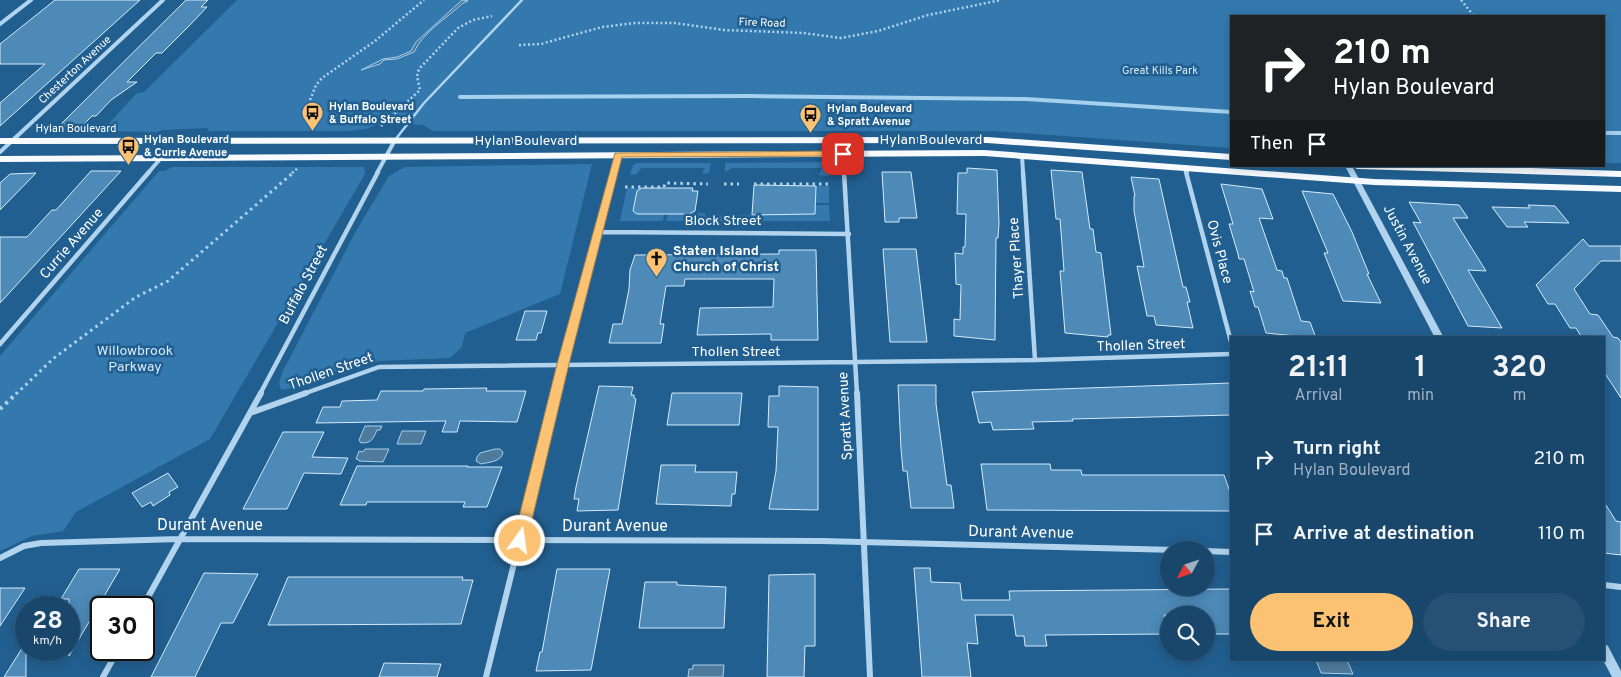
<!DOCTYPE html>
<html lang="en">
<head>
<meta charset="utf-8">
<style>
	body { margin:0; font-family:Overpass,sans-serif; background:#265174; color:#f1f3f6; height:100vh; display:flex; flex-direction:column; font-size:19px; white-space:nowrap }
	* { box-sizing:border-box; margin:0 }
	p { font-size:16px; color:#9fb2c2 }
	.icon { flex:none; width:28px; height:28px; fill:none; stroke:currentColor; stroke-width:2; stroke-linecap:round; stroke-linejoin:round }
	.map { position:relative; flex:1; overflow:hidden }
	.drawer { position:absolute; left:1230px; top:336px; width:375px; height:325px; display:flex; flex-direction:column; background:#19476c; border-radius:0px; box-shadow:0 2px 12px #0003,0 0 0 1px #375f7f }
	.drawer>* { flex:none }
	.hud { position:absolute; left:1230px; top:15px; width:375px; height:152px; border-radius:0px; box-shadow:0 2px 12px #0003,0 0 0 1px #375f7f; background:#202124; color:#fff; overflow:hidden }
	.needle { width:32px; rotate:230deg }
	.tools { position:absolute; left:1160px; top:541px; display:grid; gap:10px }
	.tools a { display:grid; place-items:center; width:55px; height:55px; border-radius:50%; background:#19476c; box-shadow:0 2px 12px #0003,0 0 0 1px #375f7f; font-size:25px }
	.speed { position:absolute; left:15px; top:596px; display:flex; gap:10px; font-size:25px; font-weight:700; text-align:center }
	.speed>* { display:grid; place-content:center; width:65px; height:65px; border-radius:50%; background:#19476c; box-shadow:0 2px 12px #0003,0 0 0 1px #375f7f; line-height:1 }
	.speed small { font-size:12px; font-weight:400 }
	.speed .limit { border:2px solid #111; border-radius:8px; background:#fff; color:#111 }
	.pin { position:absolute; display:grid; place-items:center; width:42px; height:42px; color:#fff; margin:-21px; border-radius:10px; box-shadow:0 2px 8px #0006 }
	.me { position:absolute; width:55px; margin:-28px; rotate:14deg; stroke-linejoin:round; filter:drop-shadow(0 0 4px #0008) }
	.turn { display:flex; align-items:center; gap:18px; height:105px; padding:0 20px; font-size:22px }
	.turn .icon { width:65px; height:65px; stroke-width:2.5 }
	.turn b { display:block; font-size:35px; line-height:42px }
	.then { display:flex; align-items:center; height:48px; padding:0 20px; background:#0003; gap:10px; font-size:19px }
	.eta { display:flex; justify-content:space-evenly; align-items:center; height:85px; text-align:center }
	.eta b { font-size:30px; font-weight:700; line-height:35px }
	.button { display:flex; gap:10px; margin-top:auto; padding:10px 20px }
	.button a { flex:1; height:58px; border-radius:30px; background:#fac272; color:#111; font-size:20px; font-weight:700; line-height:58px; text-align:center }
	.button a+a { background:#265174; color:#f1f3f6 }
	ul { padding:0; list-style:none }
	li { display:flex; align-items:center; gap:15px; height:75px; padding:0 20px }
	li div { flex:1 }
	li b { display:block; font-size:19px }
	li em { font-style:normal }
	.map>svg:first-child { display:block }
</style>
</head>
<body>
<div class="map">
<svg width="1621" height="677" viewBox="0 0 1621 677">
	<rect width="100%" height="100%" fill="#215f90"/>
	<path fill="#3479ae" d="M237,0H1621V163H1604V16H1231V148L994,131H433L423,125L382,123L366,129L349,131H209L207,128L163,130L156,132L102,131L137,93L144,92Z
		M829,162V176L819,175L822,168H732L725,172V163Z
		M637,163H711L709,173L702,174L705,168H641L637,174L630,175L633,165Z
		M592,164L560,294L465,333L462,347L450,358L379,361L341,371L293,388L281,390L279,383L283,371L356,231L389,176L405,167Z
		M172,167H364L365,174L210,439L76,512L63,531L32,536L0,551V356L159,171H165Z
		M816,186H829V203H816Z
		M627,188H642L637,191L633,211L634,212L664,214L663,221H620Z
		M815,205H829L830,221H666L668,214L705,213V216L815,214Z"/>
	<path fill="#4f7a9c" stroke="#a5d0ee" d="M462,0L468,1L463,3C447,18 423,32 414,52L397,59L384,60L380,64L361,70L383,59L397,57L411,51L416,42Z
		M365,426H382L380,430H377C373,439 372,443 361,443L359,440Z
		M402,431H426L421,444H397Z
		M365,449H389L383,462L359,461V460L356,459L359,451L363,452Z
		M495,449H500L503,452C502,462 489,462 481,464L476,461L477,457L480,453Z
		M1316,660H1347L1353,674L1321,673Z
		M693,665H724L723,677H688L689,669H693Z"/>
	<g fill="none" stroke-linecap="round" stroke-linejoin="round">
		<path stroke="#a5d0ee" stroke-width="4" d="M460,97L750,96L1026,99L1231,112
			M1604,133H1621"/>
	</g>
	<path fill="#4d8ab8" stroke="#d7eaf9" d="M55,0H140L0,126V103L45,64H0V44Z
		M186,0H208L201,7H207L189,26L162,53H156L127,82H137L111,100L96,116H92L83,125L59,126Z
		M967,168L997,170L999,223L998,238H996L995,340L954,336V319L960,320L961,285L956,284L955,253L963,254V247H965L966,214H957L958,173H967Z
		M1051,170L1082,172L1090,229H1093L1096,252L1101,253L1111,335H1108V337L1065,333L1060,271H1064L1060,219H1056Z
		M91,171H121L0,303V237H27L52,210H56Z
		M882,172H911L917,218H899V222H885Z
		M36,173L0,210V183L10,174Z
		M1131,177L1159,179L1183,287H1186L1190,302H1187L1193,328L1156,325L1154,316H1147L1137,266L1144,267L1134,211V196H1135Z
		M1221,184L1262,189L1273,219L1259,218L1277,270L1282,271L1284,278H1287L1301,321L1310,322L1316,338L1266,333L1258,307H1255L1250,291L1254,292L1244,259H1239L1238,254L1229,224H1233Z
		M754,185L816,186L815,214L752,215Z
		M642,188H693L692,191H698L695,211L689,214H637L633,211L637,191Z
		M1302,191L1333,194L1352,232L1369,274H1367L1381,303L1343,301L1324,253H1328Z
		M1409,202L1459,205L1468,218H1453L1486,271L1468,270L1502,328L1468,326L1413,222L1421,223Z
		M1528,205L1555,206L1569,223L1524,222L1528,227H1507L1492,207L1530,208Z
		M1583,239L1589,246H1621V261H1601L1574,289L1590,314L1598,315L1613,337L1618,338L1621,342V398L1604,372V338H1582L1576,328H1570L1555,304H1548L1536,285Z
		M883,249H916L927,342H890Z
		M779,250H816L818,340H771V334L697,335L700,308L773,307L774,279H685L684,286H666L660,324H664L661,343H609L613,324H622L629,289L630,270L635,255L779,254Z
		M525,311H547L541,333H538L536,340H516Z
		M1231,383V415L1072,419L1073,421L1032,422L1034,429L993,430L991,422L979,423L972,392Z
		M898,385H936V404L947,485H951L954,508H911L907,471H903L901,449Z
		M599,386L633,387L631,395H634V398L636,399L618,510L577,511L579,499H574L576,487Z
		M779,386L818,387V510L769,509L776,471L778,427H768L769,396H779Z
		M487,388L486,391H526L517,422L460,421L457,432H442L446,421L316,423L323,407H340L342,401L377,400L381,391H423L424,389Z
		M672,393H742L739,425H667Z
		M283,432H324L312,457L348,458L341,474L304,473L287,509H243Z
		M981,464H1050L1051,470H1081L1082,475H1224L1231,495V511L987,510Z
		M661,465H696L695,472H737L735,494H732L731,506L656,504Z
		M357,466H468L467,467H502L487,507H463L465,502H367L366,505H340Z
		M168,473L178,487L169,492L170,495L153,506L151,502L142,507L132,493Z
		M1604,502L1616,521L1621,522V555L1604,553Z
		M914,568H930L931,582L960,583L962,600H1010L1009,591L1231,589V634H1206V615H1164L1169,634L1045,635L1047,646H1025L1024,636H1016L1013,615H975L978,644L967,643L971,677H922Z
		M79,569H120L69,656V599H61Z
		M557,569H610L591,670L536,671L540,652H542Z
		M204,573L258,574L233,623H221L195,677H151Z
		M815,574V646H805L804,677H767L769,575Z
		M288,577H463L462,580H473L461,624L268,625Z
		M645,582H677V585L726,587L724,628H639Z
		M0,588H25L0,626Z
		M26,642V677H4Z
		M384,663L441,664L437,677H379Z"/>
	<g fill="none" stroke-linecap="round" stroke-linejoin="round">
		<path stroke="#b1d3ed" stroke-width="2.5" stroke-dasharray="2 2.5" stroke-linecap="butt" d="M1461,0L1474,16
			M519,45L541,44L602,27L635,23H675L724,30L803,33L841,38L878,31L928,15L1001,0
			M310,100L316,85L322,78L375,41L424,0
			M381,126L420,90L417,76L419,69L458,28L473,20L492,16
			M292,173L298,168"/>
		<path stroke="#b1d3ed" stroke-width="3" stroke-dasharray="2.5 4" stroke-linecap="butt" d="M724,184H739
			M754,184H831
			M625,187H664L665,183L708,184
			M16,394L54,358L136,297L168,281L294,172"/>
		<path stroke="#b1d3ed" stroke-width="4" stroke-dasharray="3 4.5" stroke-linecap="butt" d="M0,409L17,393"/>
		<path stroke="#b1d3ed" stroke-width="2.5" d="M395,140L424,103L522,0"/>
		<path stroke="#b1d3ed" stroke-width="4" d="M0,24L31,0
			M0,152L163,0
			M843,154L844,173
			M1022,155L1023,173
			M1185,167L1187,173
			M148,173L161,158
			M377,173L395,140
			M613,173L618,154"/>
		<path stroke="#b1d3ed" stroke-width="4.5" d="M844,172L857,394
			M1023,172L1035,360
			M1186,172L1231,342
			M598,232L849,234
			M0,344L149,172
			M260,394L378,172
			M303,394L379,367L1035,360L1231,354
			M556,394L613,172"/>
		<path stroke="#b1d3ed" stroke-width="6" d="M857,393L870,677
			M250,413L306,393
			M1206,551L1231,552
			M0,558L24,546L41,543L180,539L822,541L1177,550
			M1604,585L1621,587
			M142,608L261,393
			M103,677L118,650
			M486,677L556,393"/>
		<path fill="#b1d3ed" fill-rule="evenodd" d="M1345,166H1352L1444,338H1435Z
			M1604,644L1608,646L1621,671V677H1612L1603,660Z"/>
		<path fill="#f7fbff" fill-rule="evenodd" d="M987,137L1231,154V160L987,143L0,144V138Z
			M984,150L1374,179L1621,186V192L1374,185L984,156L0,162V156Z
			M1352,166H1467L1621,171V177L1357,169Z"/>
	</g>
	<path fill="#fac272" stroke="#a27e4a" d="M843,151L846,152V156L622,157L569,364L527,541L525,545L520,547L515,545L513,541L557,364L615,153Z"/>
	<defs>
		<symbol id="bus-pin" viewBox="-11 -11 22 30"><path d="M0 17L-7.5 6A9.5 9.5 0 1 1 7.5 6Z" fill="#fac272" stroke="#215f90"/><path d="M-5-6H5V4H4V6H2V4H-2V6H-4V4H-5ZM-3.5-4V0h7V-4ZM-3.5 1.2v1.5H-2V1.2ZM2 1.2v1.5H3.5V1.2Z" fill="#111"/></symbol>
		<symbol id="church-pin" viewBox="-11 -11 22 30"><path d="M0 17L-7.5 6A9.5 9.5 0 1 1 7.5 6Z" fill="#fac272" stroke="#215f90"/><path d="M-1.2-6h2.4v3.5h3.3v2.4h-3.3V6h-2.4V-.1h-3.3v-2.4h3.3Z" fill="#111"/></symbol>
	</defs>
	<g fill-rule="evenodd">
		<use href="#bus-pin" x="300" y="100" width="25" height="34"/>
		<use href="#bus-pin" x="798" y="102" width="25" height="34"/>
		<use href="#bus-pin" x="116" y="134" width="25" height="34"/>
		<use href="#church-pin" x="644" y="246" width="25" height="34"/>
	</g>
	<g text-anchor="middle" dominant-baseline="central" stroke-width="5" stroke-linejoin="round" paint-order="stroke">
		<g font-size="11" fill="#fff" stroke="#215f90">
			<text transform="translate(762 23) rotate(2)">Fire Road</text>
			<text transform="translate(75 70) rotate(-43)">Chesterton Avenue</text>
			<text x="76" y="129">Hylan Boulevard</text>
		</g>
		<g font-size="11" fill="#d7eaf9" stroke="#215f90">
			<text x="1160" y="71">Great Kills Park</text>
		</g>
		<g font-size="11" font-weight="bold" fill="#fff" stroke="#215f90" text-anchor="start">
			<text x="329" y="107">Hylan Boulevard<tspan x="329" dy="13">&amp; Buffalo Street</tspan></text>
			<text x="827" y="109">Hylan Boulevard<tspan x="827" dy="13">&amp; Spratt Avenue</tspan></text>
			<text x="144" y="140">Hylan Boulevard<tspan x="144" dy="13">&amp; Currie Avenue</tspan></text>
		</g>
		<g font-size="14" fill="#fff" stroke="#215f90">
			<text x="931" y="140">Hylan Boulevard</text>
			<text x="526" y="141">Hylan Boulevard</text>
			<text x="723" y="221">Block Street</text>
			<text transform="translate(72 244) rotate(-49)">Currie Avenue</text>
			<text transform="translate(1407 245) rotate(62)">Justin Avenue</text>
			<text transform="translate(1219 252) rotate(75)">Ovis Place</text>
			<text transform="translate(1017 258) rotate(-94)">Thayer Place</text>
			<text transform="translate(304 285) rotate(-62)">Buffalo Street</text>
			<text transform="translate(1141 346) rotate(-2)">Thollen Street</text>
			<text x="736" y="352">Thollen Street</text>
			<text transform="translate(331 372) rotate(-19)">Thollen Street</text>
			<text transform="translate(846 416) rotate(-93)">Spratt Avenue</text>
		</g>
		<g font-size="14" font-weight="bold" fill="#fff" stroke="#215f90" text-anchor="start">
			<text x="673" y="251">Staten Island<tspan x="673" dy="16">Church of Christ</tspan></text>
		</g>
		<g font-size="14" fill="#d7eaf9" stroke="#215f90">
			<text x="135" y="351">Willowbrook<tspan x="135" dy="16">Parkway</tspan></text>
		</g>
		<g font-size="16" fill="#fff" stroke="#215f90">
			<text x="210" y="526">Durant Avenue</text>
			<text x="615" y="527">Durant Avenue</text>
			<text transform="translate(1021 533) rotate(1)">Durant Avenue</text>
		</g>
	</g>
</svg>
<div class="tools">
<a><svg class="needle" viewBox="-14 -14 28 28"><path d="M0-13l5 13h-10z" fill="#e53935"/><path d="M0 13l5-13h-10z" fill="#9fb2c2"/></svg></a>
<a><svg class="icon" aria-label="search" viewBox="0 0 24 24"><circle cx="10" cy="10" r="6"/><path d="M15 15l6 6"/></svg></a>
</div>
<div class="speed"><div>28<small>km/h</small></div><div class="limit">30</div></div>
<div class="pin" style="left:843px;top:154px;background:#d93025"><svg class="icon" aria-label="arrive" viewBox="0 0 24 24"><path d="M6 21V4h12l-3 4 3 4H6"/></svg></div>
<svg class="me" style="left:520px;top:541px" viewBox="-20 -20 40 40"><circle r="17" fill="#fac272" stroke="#fff" stroke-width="3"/><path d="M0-11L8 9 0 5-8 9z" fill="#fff"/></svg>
<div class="hud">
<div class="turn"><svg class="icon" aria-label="right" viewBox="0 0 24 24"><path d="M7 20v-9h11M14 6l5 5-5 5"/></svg><div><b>210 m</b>Hylan Boulevard</div></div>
<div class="then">Then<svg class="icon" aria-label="arrive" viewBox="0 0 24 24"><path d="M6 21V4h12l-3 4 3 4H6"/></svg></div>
</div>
<section class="drawer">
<div class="eta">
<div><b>21:11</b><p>Arrival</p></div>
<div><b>1</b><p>min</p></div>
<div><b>320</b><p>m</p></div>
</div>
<ul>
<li><svg class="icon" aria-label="right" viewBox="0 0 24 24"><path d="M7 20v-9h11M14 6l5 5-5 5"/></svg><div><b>Turn right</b><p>Hylan Boulevard</p></div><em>210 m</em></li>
<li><svg class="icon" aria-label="arrive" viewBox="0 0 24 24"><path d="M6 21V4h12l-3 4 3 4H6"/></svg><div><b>Arrive at destination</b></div><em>110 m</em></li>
</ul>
<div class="button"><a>Exit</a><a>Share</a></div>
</section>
</div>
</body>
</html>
